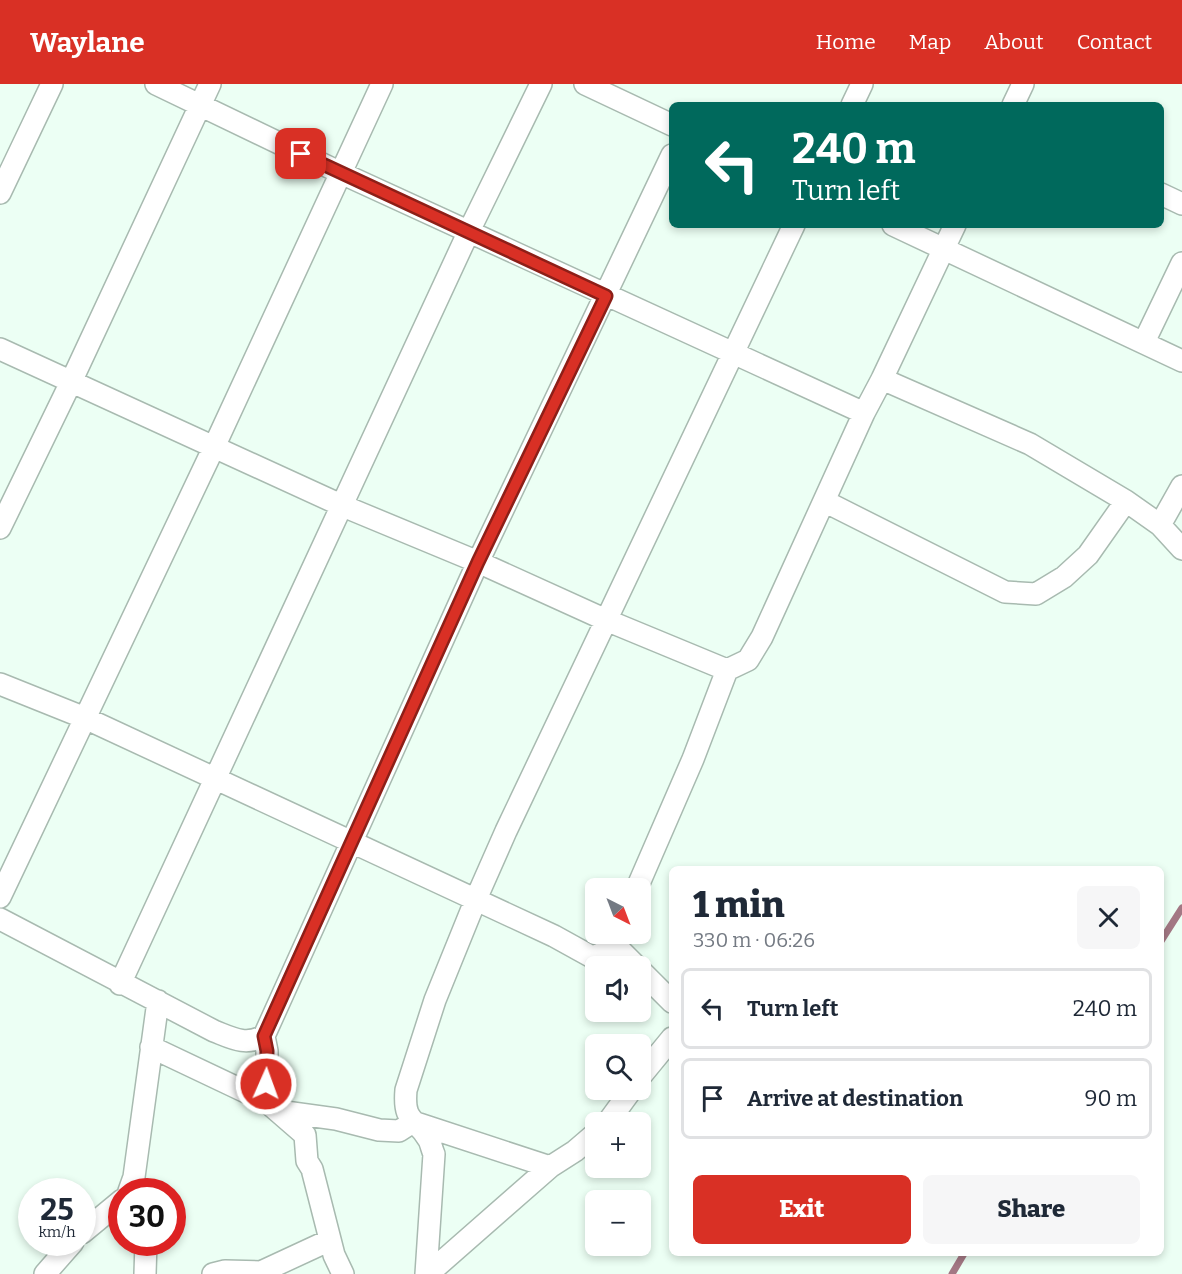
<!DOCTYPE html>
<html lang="en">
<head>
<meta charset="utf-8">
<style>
	body { margin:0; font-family:Bitter,serif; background:#f6f6f7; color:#1f2937; height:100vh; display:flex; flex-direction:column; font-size:22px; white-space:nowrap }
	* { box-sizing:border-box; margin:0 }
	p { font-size:20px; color:#747a83 }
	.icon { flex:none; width:33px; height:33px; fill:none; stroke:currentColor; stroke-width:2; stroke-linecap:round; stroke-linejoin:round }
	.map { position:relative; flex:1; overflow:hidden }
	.side { position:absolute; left:669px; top:782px; width:495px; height:390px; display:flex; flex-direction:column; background:#fff; border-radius:9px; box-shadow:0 3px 9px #0003 }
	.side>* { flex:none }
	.top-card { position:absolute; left:669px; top:18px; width:495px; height:126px; border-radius:9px; box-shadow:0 3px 9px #0003; background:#00695c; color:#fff; overflow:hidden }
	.needle { width:39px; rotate:138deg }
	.buttons { position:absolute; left:585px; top:794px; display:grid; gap:12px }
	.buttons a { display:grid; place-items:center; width:66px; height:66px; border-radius:9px; background:#fff; box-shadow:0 3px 9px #0003; font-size:30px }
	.speed { position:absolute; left:18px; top:1094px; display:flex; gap:12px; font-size:30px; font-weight:700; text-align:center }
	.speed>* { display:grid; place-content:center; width:78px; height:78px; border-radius:50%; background:#fff; box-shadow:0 3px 9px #0003; line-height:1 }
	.speed small { font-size:15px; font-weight:400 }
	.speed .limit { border:9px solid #d22; background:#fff; color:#111 }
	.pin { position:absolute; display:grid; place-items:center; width:51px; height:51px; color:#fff; margin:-26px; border-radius:12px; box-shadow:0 3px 9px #0006 }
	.me { position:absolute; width:66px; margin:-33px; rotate:2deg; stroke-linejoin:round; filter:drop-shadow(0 0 4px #0008) }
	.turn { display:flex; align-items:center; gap:21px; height:126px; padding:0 24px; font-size:27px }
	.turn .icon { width:78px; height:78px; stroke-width:2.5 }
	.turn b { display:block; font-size:42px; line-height:51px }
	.round { display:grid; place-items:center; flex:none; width:63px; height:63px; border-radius:9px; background:#f6f6f7 }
	.head { display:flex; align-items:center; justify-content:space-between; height:102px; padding:0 24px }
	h1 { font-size:36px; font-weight:800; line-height:45px }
	.cta { display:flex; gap:12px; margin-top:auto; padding:12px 24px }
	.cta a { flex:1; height:69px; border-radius:9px; background:#d93025; color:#fff; font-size:24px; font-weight:800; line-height:69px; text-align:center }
	.cta a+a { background:#f6f6f7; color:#1f2937 }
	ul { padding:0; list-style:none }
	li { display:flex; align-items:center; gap:18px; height:81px; margin:0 12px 9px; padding:0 12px; border:3px solid #e0e1e3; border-radius:9px }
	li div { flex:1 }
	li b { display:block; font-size:22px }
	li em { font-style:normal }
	header { display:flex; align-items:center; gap:36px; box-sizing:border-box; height:84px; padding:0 30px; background:#d93025; color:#fff }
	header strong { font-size:28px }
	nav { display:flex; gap:33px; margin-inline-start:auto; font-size:21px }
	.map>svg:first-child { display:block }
</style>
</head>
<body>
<header>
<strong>Waylane</strong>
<nav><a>Home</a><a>Map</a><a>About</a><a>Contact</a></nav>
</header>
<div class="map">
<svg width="1182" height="1190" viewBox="0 0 1182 1190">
	<rect width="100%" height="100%" fill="#ecfff4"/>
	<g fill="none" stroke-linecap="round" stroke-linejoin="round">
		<path stroke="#a37884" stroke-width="7" d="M1161,857L1182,824
			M952,1190L965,1168"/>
		<defs>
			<path id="minor" d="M156,0L341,89L864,329
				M585,0L672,41
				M852,21L862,0
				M1013,21L1023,0
				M0,109L52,0
				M1161,110L1182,120
				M893,141L1182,277
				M1144,258L1182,179
				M0,265L343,422L478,478L606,536L727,586L748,576L762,553L864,329L882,295L955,141
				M882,295L1030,360L1126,417L1160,441L1182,465
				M824,417L1005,508L1036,510L1064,493L1088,471L1126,417
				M1160,441L1182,402
				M0,444L71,298L210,0
				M0,600L85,634L554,852L592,873C606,869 612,863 618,849
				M637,804L693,675L727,586
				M0,813L214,363L382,0
				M0,835L214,947C232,954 245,962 264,952L478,478L672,71
				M613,859L636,882
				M640,886L672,918
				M120,900L469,147L541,0
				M264,952L267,967V1018L305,1051L307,1077L312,1085L334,1171L343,1190
				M151,963L267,1018
				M640,993L672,954
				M278,1027L336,1035L379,1046L399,1047L413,1038L550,1083
				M608,1038L632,1005
				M129,1107L134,1093L158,917
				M82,1149L122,1116
				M45,1190L73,1158
				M145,1190L146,1158
				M213,1190L225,1187L261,1188L330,1156
				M426,1190L434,1070C432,1066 431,1060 429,1056C416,1033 403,1040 406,1006L435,916L476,815L506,747L794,141
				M428,1190L550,1083L575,1067L596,1049"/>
		</defs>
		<use href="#minor" stroke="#a8bab0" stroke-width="24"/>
		<use href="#minor" stroke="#fff" stroke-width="21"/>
	</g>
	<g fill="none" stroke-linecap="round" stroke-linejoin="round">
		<defs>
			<path id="route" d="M266,1000L267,967L264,952L478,478L606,212L301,70"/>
		</defs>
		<use href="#route" stroke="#8d1f18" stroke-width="15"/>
		<use href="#route" stroke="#d93025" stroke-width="10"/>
	</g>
</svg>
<div class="buttons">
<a><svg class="needle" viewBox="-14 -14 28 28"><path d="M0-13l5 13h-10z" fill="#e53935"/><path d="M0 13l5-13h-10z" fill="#747a83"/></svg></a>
<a><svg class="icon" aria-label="sound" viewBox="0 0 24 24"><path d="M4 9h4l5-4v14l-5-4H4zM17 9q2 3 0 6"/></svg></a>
<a><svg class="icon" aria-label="search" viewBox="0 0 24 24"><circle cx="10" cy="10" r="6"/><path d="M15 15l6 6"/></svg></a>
<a>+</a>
<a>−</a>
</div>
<div class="speed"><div>25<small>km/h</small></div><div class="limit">30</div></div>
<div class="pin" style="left:301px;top:70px;background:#d93025"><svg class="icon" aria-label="arrive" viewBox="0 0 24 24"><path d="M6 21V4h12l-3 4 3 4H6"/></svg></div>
<svg class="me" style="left:266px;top:1000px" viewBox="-20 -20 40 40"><circle r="17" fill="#d93025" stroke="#fff" stroke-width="3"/><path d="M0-11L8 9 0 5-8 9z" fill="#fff"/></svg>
<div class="top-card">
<div class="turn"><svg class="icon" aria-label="left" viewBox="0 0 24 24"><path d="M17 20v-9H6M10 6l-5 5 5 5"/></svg><div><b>240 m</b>Turn left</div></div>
</div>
<section class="side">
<div class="head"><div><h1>1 min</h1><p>330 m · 06:26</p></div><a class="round"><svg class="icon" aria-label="close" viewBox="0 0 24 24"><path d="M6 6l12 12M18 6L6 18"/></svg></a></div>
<ul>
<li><svg class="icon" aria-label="left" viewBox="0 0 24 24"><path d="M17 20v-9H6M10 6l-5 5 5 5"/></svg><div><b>Turn left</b></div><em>240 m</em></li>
<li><svg class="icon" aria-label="arrive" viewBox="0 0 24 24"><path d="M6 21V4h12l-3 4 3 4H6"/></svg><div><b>Arrive at destination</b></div><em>90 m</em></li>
</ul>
<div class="cta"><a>Exit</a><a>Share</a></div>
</section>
</div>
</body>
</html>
